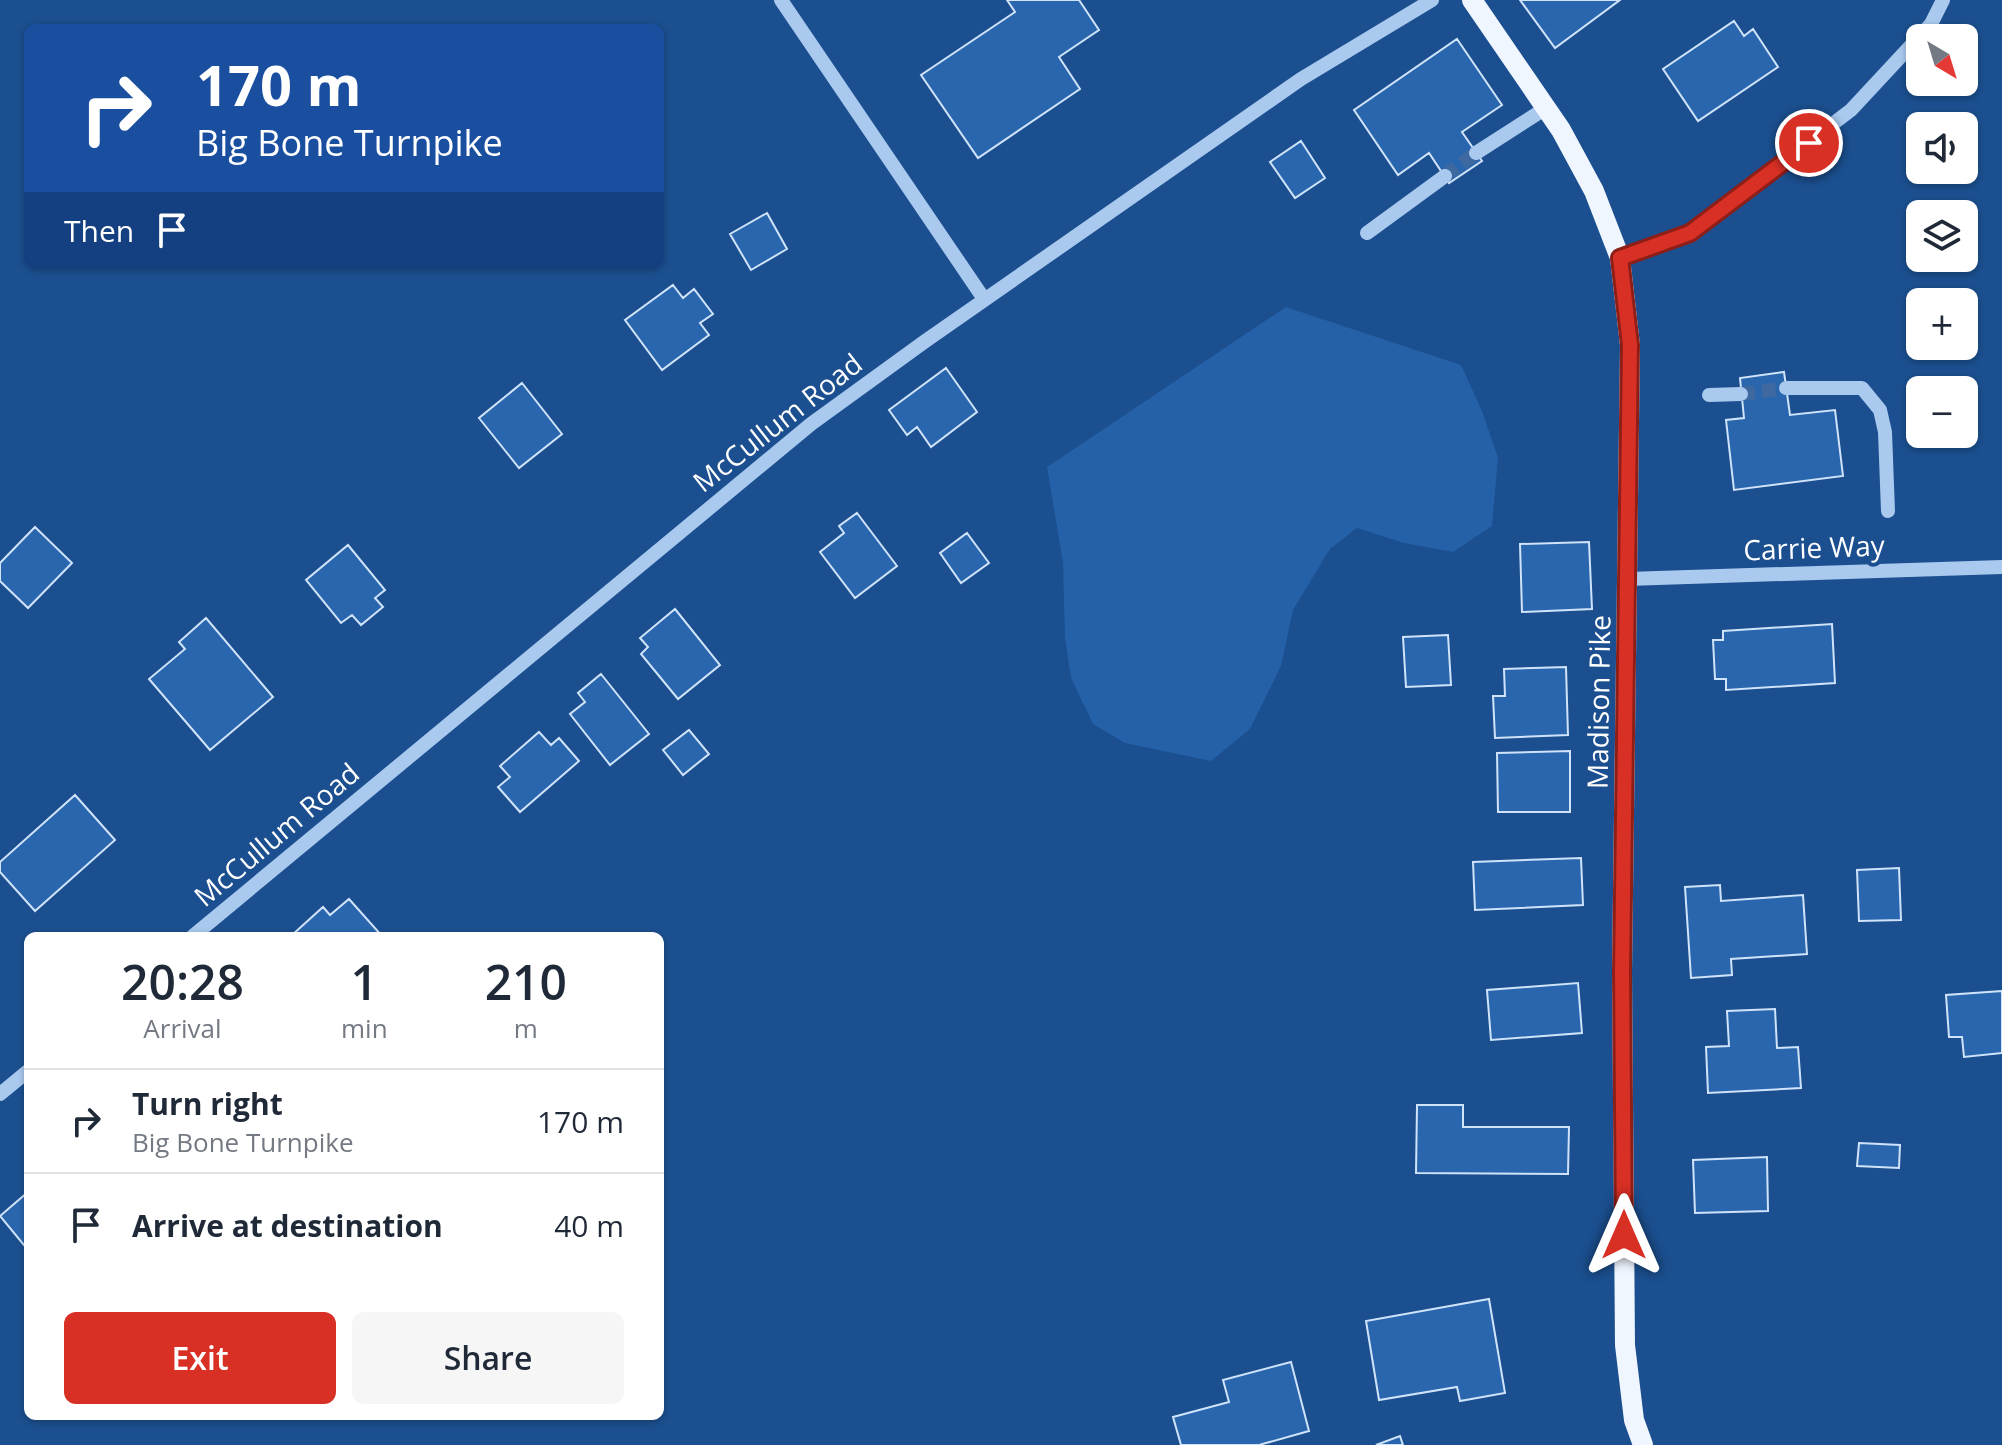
<!DOCTYPE html>
<html lang="en">
<head>
<meta charset="utf-8">
<style>
	body { margin:0; font-family:"Open Sans",sans-serif; background:#f6f6f7; color:#1f2937; height:100vh; display:flex; flex-direction:column; font-size:30px; white-space:nowrap }
	* { box-sizing:border-box; margin:0 }
	p { font-size:26px; color:#747a83 }
	.icon { flex:none; width:44px; height:44px; fill:none; stroke:currentColor; stroke-width:2; stroke-linecap:round; stroke-linejoin:round }
	.map { position:relative; flex:1; overflow:hidden }
	.drawer { position:absolute; left:24px; top:932px; width:640px; height:488px; display:flex; flex-direction:column; background:#fff; border-radius:12px; box-shadow:0 2px 6px #0004 }
	.drawer>* { flex:none }
	.guide { position:absolute; left:24px; top:24px; width:640px; height:244px; border-radius:12px; box-shadow:0 2px 6px #0004; background:#1a4fa0; color:#fff; overflow:hidden }
	.needle { width:52px; rotate:142deg }
	.buttons { position:absolute; left:1906px; top:24px; display:grid; gap:16px }
	.buttons a { display:grid; place-items:center; width:72px; height:72px; border-radius:12px; background:#fff; box-shadow:0 2px 6px #0004; font-size:40px }
	.pin { position:absolute; display:grid; place-items:center; width:68px; height:68px; color:#fff; margin:-34px; border:4px solid #fff; border-radius:50%; box-shadow:0 2px 8px #0007 }
	.me { position:absolute; width:88px; margin:-44px; rotate:0deg; stroke-linejoin:round; filter:drop-shadow(0 0 6px #0008) }
	.turn { display:flex; align-items:center; gap:28px; height:168px; padding:0 40px; font-size:36px }
	.turn .icon { width:104px; height:104px; stroke-width:2.5 }
	.turn b { display:block; font-size:56px; line-height:68px }
	.then { display:flex; align-items:center; height:76px; padding:0 40px; background:#0003; gap:16px; font-size:30px }
	.eta { display:flex; justify-content:space-evenly; align-items:center; height:136px; text-align:center }
	.eta b { font-size:48px; font-weight:600; line-height:56px }
	.button { display:flex; gap:16px; margin-top:auto; padding:16px 40px }
	.button a { flex:1; height:92px; border-radius:12px; background:#d93025; color:#fff; font-size:32px; font-weight:600; line-height:92px; text-align:center }
	.button a+a { background:#f6f6f7; color:#1f2937 }
	ul { padding:0; list-style:none }
	li { display:flex; align-items:center; gap:24px; height:104px; padding:0 40px; border-top:2px solid #e0e1e3 }
	li div { flex:1 }
	li b { display:block; font-size:30px }
	li em { font-style:normal }
	.map>svg:first-child { display:block }
</style>
</head>
<body>
<div class="map">
<svg width="2002" height="1445" viewBox="0 0 2002 1445">
	<rect width="100%" height="100%" fill="#1b4f8f"/>
	<path fill="#2461a8" d="M1286,307L1461,365L1482,411L1498,458L1492,526L1453,552L1404,543L1357,528L1330,549L1293,610L1281,666L1250,729L1211,761L1125,743L1093,724L1071,678L1065,638L1063,563L1047,467Z"/>
	<path fill="#2a66ad" stroke="#cfe3fa" stroke-width="2" d="M1007,0H1079L1099,30L1059,57L1080,89L978,158L921,75L1015,12Z
		M1520,0H1620L1555,48Z
		M1734,21L1744,36L1753,29L1778,67L1698,121L1663,69Z
		M1457,39L1502,105L1462,132L1482,161L1449,183L1429,153L1398,175L1354,110Z
		M1301,141L1325,178L1295,198L1270,162Z
		M767,213L787,249L751,270L730,234Z
		M673,285L683,298L694,289L713,314L700,323L709,335L662,370L625,320Z
		M946,368L977,412L931,447L917,427L907,435L889,410Z
		M1784,372L1790,415L1835,410L1843,476L1734,490L1726,420L1744,418L1740,378Z
		M522,383L562,434L519,468L479,418Z
		M857,513L897,566L855,598L820,552L844,533L839,526Z
		M35,527L72,563L28,608L0,581V563Z
		M967,533L989,563L961,583L940,553Z
		M1589,542L1592,609L1522,612L1520,544Z
		M348,545L385,590L375,598L383,607L361,625L352,615L341,623L306,580Z
		M675,609L720,665L678,699L641,654L648,647L640,638Z
		M206,618L273,697L210,750L149,679L185,649L179,642Z
		M1832,624L1835,683L1726,690V679H1715L1713,640H1723V631Z
		M1448,635L1451,685L1406,687L1403,637Z
		M1566,667L1568,735L1495,738L1493,696H1505L1504,669Z
		M601,674L649,734L610,765L570,714L585,702L578,693Z
		M689,730L709,754L683,775L663,750Z
		M539,732L551,745L559,738L579,761L520,812L498,787L510,777L500,766Z
		M1570,751V812H1498L1497,753Z
		M75,795L115,840L35,911L0,872V862Z
		M1581,858L1583,905L1475,910L1473,862Z
		M1899,868L1901,920L1859,921L1857,870Z
		M1720,885L1721,901L1803,895L1807,954L1731,959L1732,975L1691,978L1685,887Z
		M349,899L382,936H291L323,907L330,915Z
		M1578,983L1582,1033L1491,1040L1487,990Z
		M2002,991V1053L1964,1057L1962,1037H1949L1946,995Z
		M1775,1009L1777,1048L1798,1047L1801,1088L1708,1093L1706,1047L1729,1046L1727,1011Z
		M1417,1105H1463V1127H1569L1568,1174L1416,1173Z
		M1859,1143L1900,1145L1899,1168L1857,1166Z
		M1767,1157L1768,1211L1695,1213L1693,1160Z
		M28,1192V1250L0,1216Z
		M1489,1299L1505,1393L1460,1401L1457,1387L1379,1400L1366,1321Z
		M1291,1362L1309,1431L1259,1445H1181L1173,1417L1229,1402L1223,1380Z
		M1400,1436L1403,1445H1376Z"/>
	<g fill="none" stroke-linecap="round" stroke-linejoin="round">
		<path stroke="#3d69a0" stroke-width="14" stroke-dasharray="14 7" stroke-linecap="butt" d="M1445,176L1476,153
			M1741,394L1786,388"/>
		<path stroke="#a9c9ee" stroke-width="14" d="M781,0L984,299
			M1476,153L1546,108
			M1367,233L1445,176
			M1620,258L1690,233L1851,110L1931,24L1943,0
			M1786,388H1862L1880,410L1885,432L1888,511
			M1709,395L1741,394
			M1627,579L2002,567
			M193,936L811,424L924,342L1301,79L1432,0
			M0,1094L28,1071"/>
		<path stroke="#f0f6ff" stroke-width="20" d="M1472,0L1561,130L1594,191L1620,258L1630,345L1622,972L1625,1345L1634,1420L1643,1445"/>
	</g>
	<g fill="none" stroke-linecap="round" stroke-linejoin="round">
		<defs>
			<path id="route" d="M1624,1235L1622,972L1630,345L1620,258L1690,233L1809,143"/>
		</defs>
		<use href="#route" stroke="#8d1f18" stroke-width="20"/>
		<use href="#route" stroke="#d93025" stroke-width="14"/>
	</g>
	<g text-anchor="middle" dominant-baseline="central" stroke-width="8" stroke-linejoin="round" paint-order="stroke">
		<g font-size="28" fill="#fff" stroke="#1b4f8f">
			<text transform="translate(777 422) rotate(-38)">McCullum Road</text>
			<text transform="translate(1814 547) rotate(-2)">Carrie Way</text>
			<text transform="translate(1598 702) rotate(-89)">Madison Pike</text>
			<text transform="translate(276 834) rotate(-40)">McCullum Road</text>
		</g>
	</g>
</svg>
<div class="buttons">
<a><svg class="needle" viewBox="-14 -14 28 28"><path d="M0-13l5 13h-10z" fill="#e53935"/><path d="M0 13l5-13h-10z" fill="#747a83"/></svg></a>
<a><svg class="icon" aria-label="sound" viewBox="0 0 24 24"><path d="M4 9h4l5-4v14l-5-4H4zM17 9q2 3 0 6"/></svg></a>
<a><svg class="icon" aria-label="layers" viewBox="0 0 24 24"><path d="M12 4l9 5-9 5-9-5zM3 14l9 5 9-5"/></svg></a>
<a>+</a>
<a>−</a>
</div>
<div class="pin" style="left:1809px;top:143px;background:#d93025"><svg class="icon" aria-label="arrive" viewBox="0 0 24 24"><path d="M6 21V4h12l-3 4 3 4H6"/></svg></div>
<svg class="me" style="left:1624px;top:1235px" viewBox="-20 -20 40 40"><path d="M0-17L14 15 0 8-14 15z" fill="#d93025" stroke="#fff" stroke-width="4"/></svg>
<div class="guide">
<div class="turn"><svg class="icon" aria-label="right" viewBox="0 0 24 24"><path d="M7 20v-9h11M14 6l5 5-5 5"/></svg><div><b>170 m</b>Big Bone Turnpike</div></div>
<div class="then">Then<svg class="icon" aria-label="arrive" viewBox="0 0 24 24"><path d="M6 21V4h12l-3 4 3 4H6"/></svg></div>
</div>
<section class="drawer">
<div class="eta">
<div><b>20:28</b><p>Arrival</p></div>
<div><b>1</b><p>min</p></div>
<div><b>210</b><p>m</p></div>
</div>
<ul>
<li><svg class="icon" aria-label="right" viewBox="0 0 24 24"><path d="M7 20v-9h11M14 6l5 5-5 5"/></svg><div><b>Turn right</b><p>Big Bone Turnpike</p></div><em>170 m</em></li>
<li><svg class="icon" aria-label="arrive" viewBox="0 0 24 24"><path d="M6 21V4h12l-3 4 3 4H6"/></svg><div><b>Arrive at destination</b></div><em>40 m</em></li>
</ul>
<div class="button"><a>Exit</a><a>Share</a></div>
</section>
</div>
</body>
</html>
